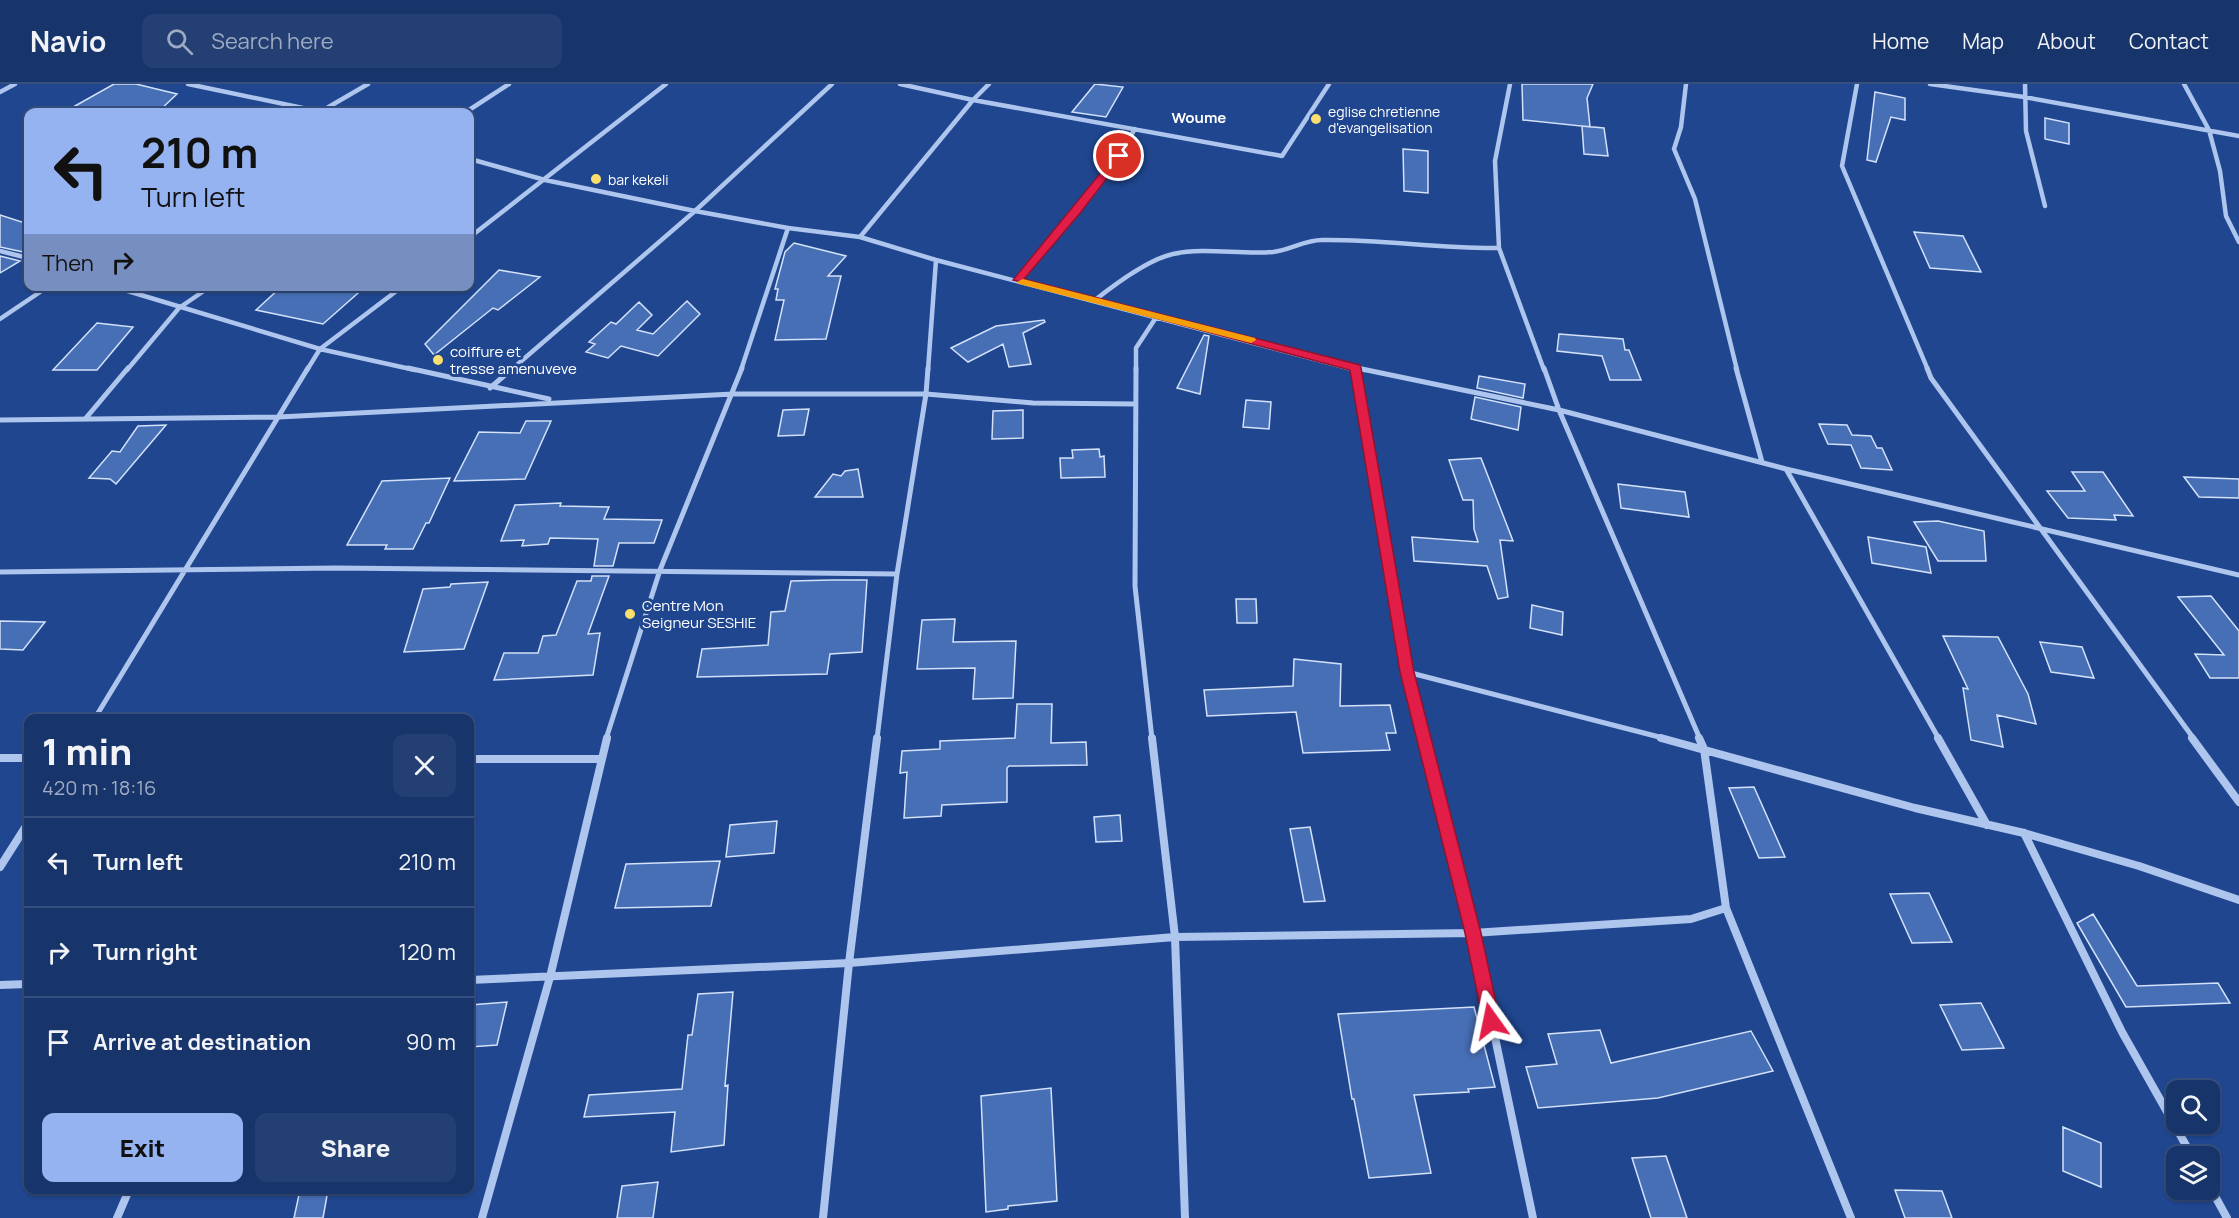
<!DOCTYPE html>
<html lang="en">
<head>
<meta charset="utf-8">
<style>
	body { margin:0; font-family:Manrope,sans-serif; background:#243f73; color:#f1f3f6; height:100vh; display:flex; flex-direction:column; font-size:22px; white-space:nowrap }
	* { box-sizing:border-box; margin:0 }
	p { font-size:20px; color:#9eaac1 }
	.icon { flex:none; width:33px; height:33px; fill:none; stroke:currentColor; stroke-width:2; stroke-linecap:round; stroke-linejoin:round }
	.map { position:relative; flex:1; overflow:hidden }
	.details { position:absolute; left:24px; top:630px; width:450px; height:480px; display:flex; flex-direction:column; background:#17346b; border-radius:12px; box-shadow:0 2px 4px #0004,0 0 0 2px #364f7e }
	.details>* { flex:none }
	.top-card { position:absolute; left:24px; top:24px; width:450px; height:183px; border-radius:12px; box-shadow:0 2px 4px #0004,0 0 0 2px #364f7e; background:#95b2f1; color:#111; overflow:hidden }
	.buttons { position:absolute; left:2166px; top:996px; display:grid; gap:12px }
	.buttons a { display:grid; place-items:center; width:54px; height:54px; border-radius:12px; background:#17346b; box-shadow:0 2px 4px #0004,0 0 0 2px #364f7e; font-size:30px }
	.pin { position:absolute; display:grid; place-items:center; width:51px; height:51px; color:#fff; margin:-26px; border:3px solid #fff; border-radius:50%; box-shadow:0 2px 6px #0007 }
	.me { position:absolute; width:66px; margin:-33px; rotate:348deg; stroke-linejoin:round; filter:drop-shadow(0 0 4px #0008) }
	.turn { display:flex; align-items:center; gap:21px; height:126px; padding:0 18px; font-size:27px }
	.turn .icon { width:78px; height:78px; stroke-width:2.5 }
	.turn b { display:block; font-size:42px; line-height:51px }
	.then { display:flex; align-items:center; height:57px; padding:0 18px; background:#0003; gap:12px; font-size:22px }
	.round { display:grid; place-items:center; flex:none; width:63px; height:63px; border-radius:12px; background:#243f73 }
	.headline { display:flex; align-items:center; justify-content:space-between; height:102px; padding:0 18px }
	h1 { font-size:36px; font-weight:800; line-height:45px }
	.button { display:flex; gap:12px; margin-top:auto; padding:12px 18px }
	.button a { flex:1; height:69px; border-radius:12px; background:#95b2f1; color:#111; font-size:24px; font-weight:800; line-height:69px; text-align:center }
	.button a+a { background:#243f73; color:#f1f3f6 }
	ul { padding:0; list-style:none }
	li { display:flex; align-items:center; gap:18px; height:90px; padding:0 18px; border-top:2px solid #364f7e }
	li div { flex:1 }
	li b { display:block; font-size:22px }
	li em { font-style:normal }
	header { display:flex; align-items:center; gap:36px; box-sizing:border-box; height:84px; padding:0 30px; background:#17346b; border-bottom:2px solid #364f7e }
	header strong { font-size:28px }
	nav { display:flex; gap:33px; margin-inline-start:auto; font-size:21px }
	.search { width:420px; height:54px; background:#243f73; display:flex; align-items:center; gap:15px; box-sizing:border-box; padding:0 21px; border-radius:12px; color:#9eaac1; font-size:22px }
	.map>svg:first-child { display:block }
</style>
</head>
<body>
<header>
<strong>Navio</strong>
<div class="search"><svg class="icon" aria-label="search" viewBox="0 0 24 24"><circle cx="10" cy="10" r="6"/><path d="M15 15l6 6"/></svg>Search here</div>
<nav><a>Home</a><a>Map</a><a>About</a><a>Contact</a></nav>
</header>
<div class="map">
<svg width="2239" height="1134" viewBox="0 0 2239 1134">
	<rect width="100%" height="100%" fill="#1f468f"/>
	<path fill="#476fb6" stroke="#d3e1f9" stroke-width="1.5" d="M114,0H136L177,10L158,28H105L75,22Z
		M1095,0L1123,3L1106,33L1072,28Z
		M1522,0H1593L1587,14L1590,43L1523,36Z
		M1875,8L1905,14V36L1891,33L1876,78L1867,76Z
		M2045,34L2069,39V60L2045,55Z
		M1582,42L1604,44L1608,72L1584,70Z
		M1403,65L1428,67V109L1404,107Z
		M0,131L28,140V169L0,163Z
		M1914,148L1963,152L1981,188L1930,184Z
		M794,159L846,172L828,192H841L826,255L775,256L784,216H776L778,205H775L785,168Z
		M0,172L20,177L0,189Z
		M499,186L540,193L498,226L493,224L434,271L425,260Z
		M282,202H366L323,240L256,226Z
		M687,217L700,230L658,272L621,262L608,274L586,268L595,260L589,258L611,238L616,240L639,218L652,231L637,246L653,250Z
		M1044,236L1045,238L1023,249L1031,280L1009,283L1003,260L968,278L951,264L996,242Z
		M97,239L133,243L97,286H53Z
		M1559,250L1623,255L1625,266H1629L1641,296H1610L1602,272L1557,267Z
		M1204,251L1209,252L1200,310L1177,304Z
		M1479,292L1525,300L1523,314L1477,304Z
		M1475,313L1521,323L1518,346L1471,335Z
		M1246,316L1271,318L1269,345L1243,343Z
		M809,325L804,351L778,352L783,326Z
		M1023,326V354L992,355L993,327Z
		M526,337H551L525,395L454,397L479,348L520,349Z
		M1819,340L1847,341L1852,351L1871,352L1877,364H1882L1892,386L1861,384L1851,361L1828,360Z
		M166,341L116,400L110,395L89,394L112,367L120,368L138,342Z
		M1099,365L1100,373L1104,372L1105,393L1061,394L1060,374H1073L1072,366Z
		M1481,374L1513,457L1500,456L1508,513L1498,515L1487,482L1414,477L1412,453L1478,458L1474,445L1473,416H1463L1449,376Z
		M858,385L863,413H815L833,390L841,392L845,387Z
		M2072,388H2103L2133,432L2114,431L2116,436L2068,434L2047,407H2085Z
		M2184,393L2239,395V414L2199,413Z
		M450,394L429,439H426L413,465H385L387,461H347L382,397Z
		M1618,400L1685,408L1689,433L1621,424Z
		M561,419L560,422L609,423L604,435L662,436L654,459H619L613,482H594L598,455L550,454L548,460L522,462L524,456L501,457L515,421Z
		M1938,437L1984,447L1986,477H1938L1914,438Z
		M1868,453L1926,463L1931,489L1872,479Z
		M592,492H609L588,550L600,549L593,591L494,596L504,569H538L543,552L556,551L577,497H591Z
		M832,496H867L862,568L830,570L827,590L697,593L702,565L768,561L771,528L785,527L791,497Z
		M488,498L464,565L404,568L423,505L450,503L451,500Z
		M2211,512L2239,547V594H2210L2195,570L2224,571L2178,513Z
		M1236,515H1256L1257,539H1237Z
		M1532,521L1563,528L1562,551L1530,544Z
		M955,535L953,558L1016,557L1013,614L973,615L975,584L917,585L922,536Z
		M0,537L45,538L23,566L0,565Z
		M1943,552L1998,553L2028,610L2036,640L1997,631L2003,663L1971,656L1963,604L1968,605Z
		M2040,558L2082,563L2094,594L2051,588Z
		M1294,575L1341,580L1340,622L1390,621L1396,649H1386L1390,666L1303,669L1296,628L1207,632L1204,606L1293,602Z
		M1017,620H1052L1051,659L1086,658L1087,681L1009,682L1007,684V718L942,721L941,732L904,734L907,688L900,689L902,667L940,665V657L1015,654Z
		M1754,703L1785,773L1759,774L1729,704Z
		M1120,731L1122,757L1096,758L1094,733Z
		M777,737L774,769L726,773L730,741Z
		M1310,743L1325,817L1304,818L1290,745Z
		M720,777L711,822L615,824L626,780Z
		M1929,809L1952,858L1912,859L1890,810Z
		M2093,830L2137,902L2218,899L2230,919L2126,923L2077,839Z
		M733,908L725,1002L728,1001L724,1061L671,1068L675,1028L584,1033L589,1011L682,1005L688,951H692L698,910Z
		M507,918L497,961L470,963V921Z
		M1981,919L2004,964L1962,966L1940,921Z
		M1474,923L1495,1003L1468,1005L1469,1008L1414,1011L1431,1089L1369,1094L1354,1015H1352L1338,930Z
		M1600,946L1611,979L1751,947L1773,987L1658,1014L1538,1024L1526,983L1557,980L1548,950Z
		M1051,1004L1057,1117L1008,1122V1125L986,1128L981,1012Z
		M2063,1043L2101,1059V1103L2063,1087Z
		M1666,1072L1687,1134H1651L1632,1074Z
		M658,1098L653,1134H617L622,1102Z
		M300,1106H328L323,1134H294Z
		M1895,1106L1942,1107L1952,1134H1905Z"/>
	<g fill="none" stroke-linecap="round" stroke-linejoin="round">
		<path stroke="#aec5ed" stroke-width="4.5" d="M188,0L322,28
			M900,0L973,16L1282,72L1329,0
			M1510,0L1495,77L1499,164L1544,286
			M1686,0L1681,43L1674,65L1695,115L1737,286
			M1857,0L1842,82L1928,286
			M1930,0L2024,13L2239,52
			M2025,0L2026,47L2045,122
			M2184,0L2209,46L2220,87L2226,132L2239,158
			M0,8L15,0
			M320,28L368,0
			M466,28L509,0
			M470,75L545,96L695,127L788,144L860,153L936,176L1356,286
			M470,153L666,0
			M860,153L973,16L989,0
			M0,167L28,174
			M1018,197L1097,104L1135,45
			M111,202L320,265L415,286
			M1095,216C1114,201 1149,175 1173,170C1206,163 1240,171 1273,168C1290,166 1305,156 1322,156C1381,155 1440,165 1499,164
			M0,235L49,202
			M1356,284L1365,286
			M127,286L179,224L211,202
			M307,286L320,265L403,202
			M511,286L695,127L832,0
			M741,286L788,144
			M928,286L936,176
			M1136,286V264L1157,232"/>
		<path stroke="#aec5ed" stroke-width="5" d="M408,284L549,315
			M1136,284L1135,502L1152,655
			M1356,284L1407,588L1667,655
			M1357,284L1559,326L1786,385L2239,491
			M1544,284L1559,326L1700,655
			M1736,284L1762,378
			M1927,284L1931,294L2194,655
			M490,304L513,284
			M86,334L128,284
			M0,336L279,333L733,310H926L1033,319L1136,320
			M1786,385L1939,655
			M0,488L336,484L897,490
			M1407,588L1424,655
			M95,634L308,284
			M606,655L660,486L742,284
			M877,655L897,490L926,310L928,284"/>
		<path stroke="#aec5ed" stroke-width="8" d="M1152,654L1175,853L1185,1134
			M1424,654L1473,849L1533,1134
			M1661,654L1915,724L2024,749L2139,782L2239,816
			M1938,654L1987,741
			M2192,654L2239,718
			M0,674H28
			M470,675H600
			M2024,749L2122,948L2192,1072
			M0,783L28,739
			M1726,824L1851,1134
			M470,896L849,879L1175,853L1473,849L1691,835L1726,824L1704,665L1699,654
			M0,901L28,900
			M2210,1103L2227,1134
			M117,1134L129,1106
			M482,1134L550,893L607,654
			M823,1134L849,879L877,654"/>
	</g>
	<path fill="#e11d48" stroke="#92132f" stroke-width="1.5" d="M1116,70L1124,72L1081,128L1024,195L1360,281L1361,284L1414,588L1481,849L1500,937L1497,943L1491,945L1485,943L1483,937L1465,849L1400,588L1350,286L1013,196Z"/>
	<path fill="#f59e0b" d="M1023,195L1255,254L1256,256L1251,259L1019,200L1017,198Z"/>
	<g fill="#fbdf6e" stroke="#1f468f" stroke-width="2">
		<circle cx="1316" cy="35" r="6"/>
		<circle cx="596" cy="95" r="6"/>
		<circle cx="438" cy="276" r="6"/>
		<circle cx="630" cy="530" r="6"/>
	</g>
	<g text-anchor="middle" dominant-baseline="central" stroke-width="6" stroke-linejoin="round" paint-order="stroke">
		<g font-size="14" fill="#fff" stroke="#1f468f" text-anchor="start">
			<text x="1328" y="27">eglise chretienne<tspan x="1328" dy="16">d'evangelisation</tspan></text>
			<text x="608" y="95">bar kekeli</text>
		</g>
		<g font-size="15" font-weight="bold" fill="#fff" stroke="#1f468f">
			<text x="1199" y="33">Woume</text>
		</g>
		<g font-size="15" fill="#fff" stroke="#1f468f" text-anchor="start">
			<text x="450" y="267">coiffure et<tspan x="450" dy="17">tresse amenuveve</tspan></text>
			<text x="642" y="521">Centre Mon<tspan x="642" dy="17">Seigneur SESHIE</tspan></text>
		</g>
	</g>
</svg>
<div class="buttons">
<a><svg class="icon" aria-label="search" viewBox="0 0 24 24"><circle cx="10" cy="10" r="6"/><path d="M15 15l6 6"/></svg></a>
<a><svg class="icon" aria-label="layers" viewBox="0 0 24 24"><path d="M12 4l9 5-9 5-9-5zM3 14l9 5 9-5"/></svg></a>
</div>
<div class="pin" style="left:1119px;top:72px;background:#d93025"><svg class="icon" aria-label="arrive" viewBox="0 0 24 24"><path d="M6 21V4h12l-3 4 3 4H6"/></svg></div>
<svg class="me" style="left:1491px;top:937px" viewBox="-20 -20 40 40"><path d="M0-17L14 15 0 8-14 15z" fill="#e11d48" stroke="#fff" stroke-width="4"/></svg>
<div class="top-card">
<div class="turn"><svg class="icon" aria-label="left" viewBox="0 0 24 24"><path d="M17 20v-9H6M10 6l-5 5 5 5"/></svg><div><b>210 m</b>Turn left</div></div>
<div class="then">Then<svg class="icon" aria-label="right" viewBox="0 0 24 24"><path d="M7 20v-9h11M14 6l5 5-5 5"/></svg></div>
</div>
<section class="details">
<div class="headline"><div><h1>1 min</h1><p>420 m · 18:16</p></div><a class="round"><svg class="icon" aria-label="close" viewBox="0 0 24 24"><path d="M6 6l12 12M18 6L6 18"/></svg></a></div>
<ul>
<li><svg class="icon" aria-label="left" viewBox="0 0 24 24"><path d="M17 20v-9H6M10 6l-5 5 5 5"/></svg><div><b>Turn left</b></div><em>210 m</em></li>
<li><svg class="icon" aria-label="right" viewBox="0 0 24 24"><path d="M7 20v-9h11M14 6l5 5-5 5"/></svg><div><b>Turn right</b></div><em>120 m</em></li>
<li><svg class="icon" aria-label="arrive" viewBox="0 0 24 24"><path d="M6 21V4h12l-3 4 3 4H6"/></svg><div><b>Arrive at destination</b></div><em>90 m</em></li>
</ul>
<div class="button"><a>Exit</a><a>Share</a></div>
</section>
</div>
</body>
</html>
